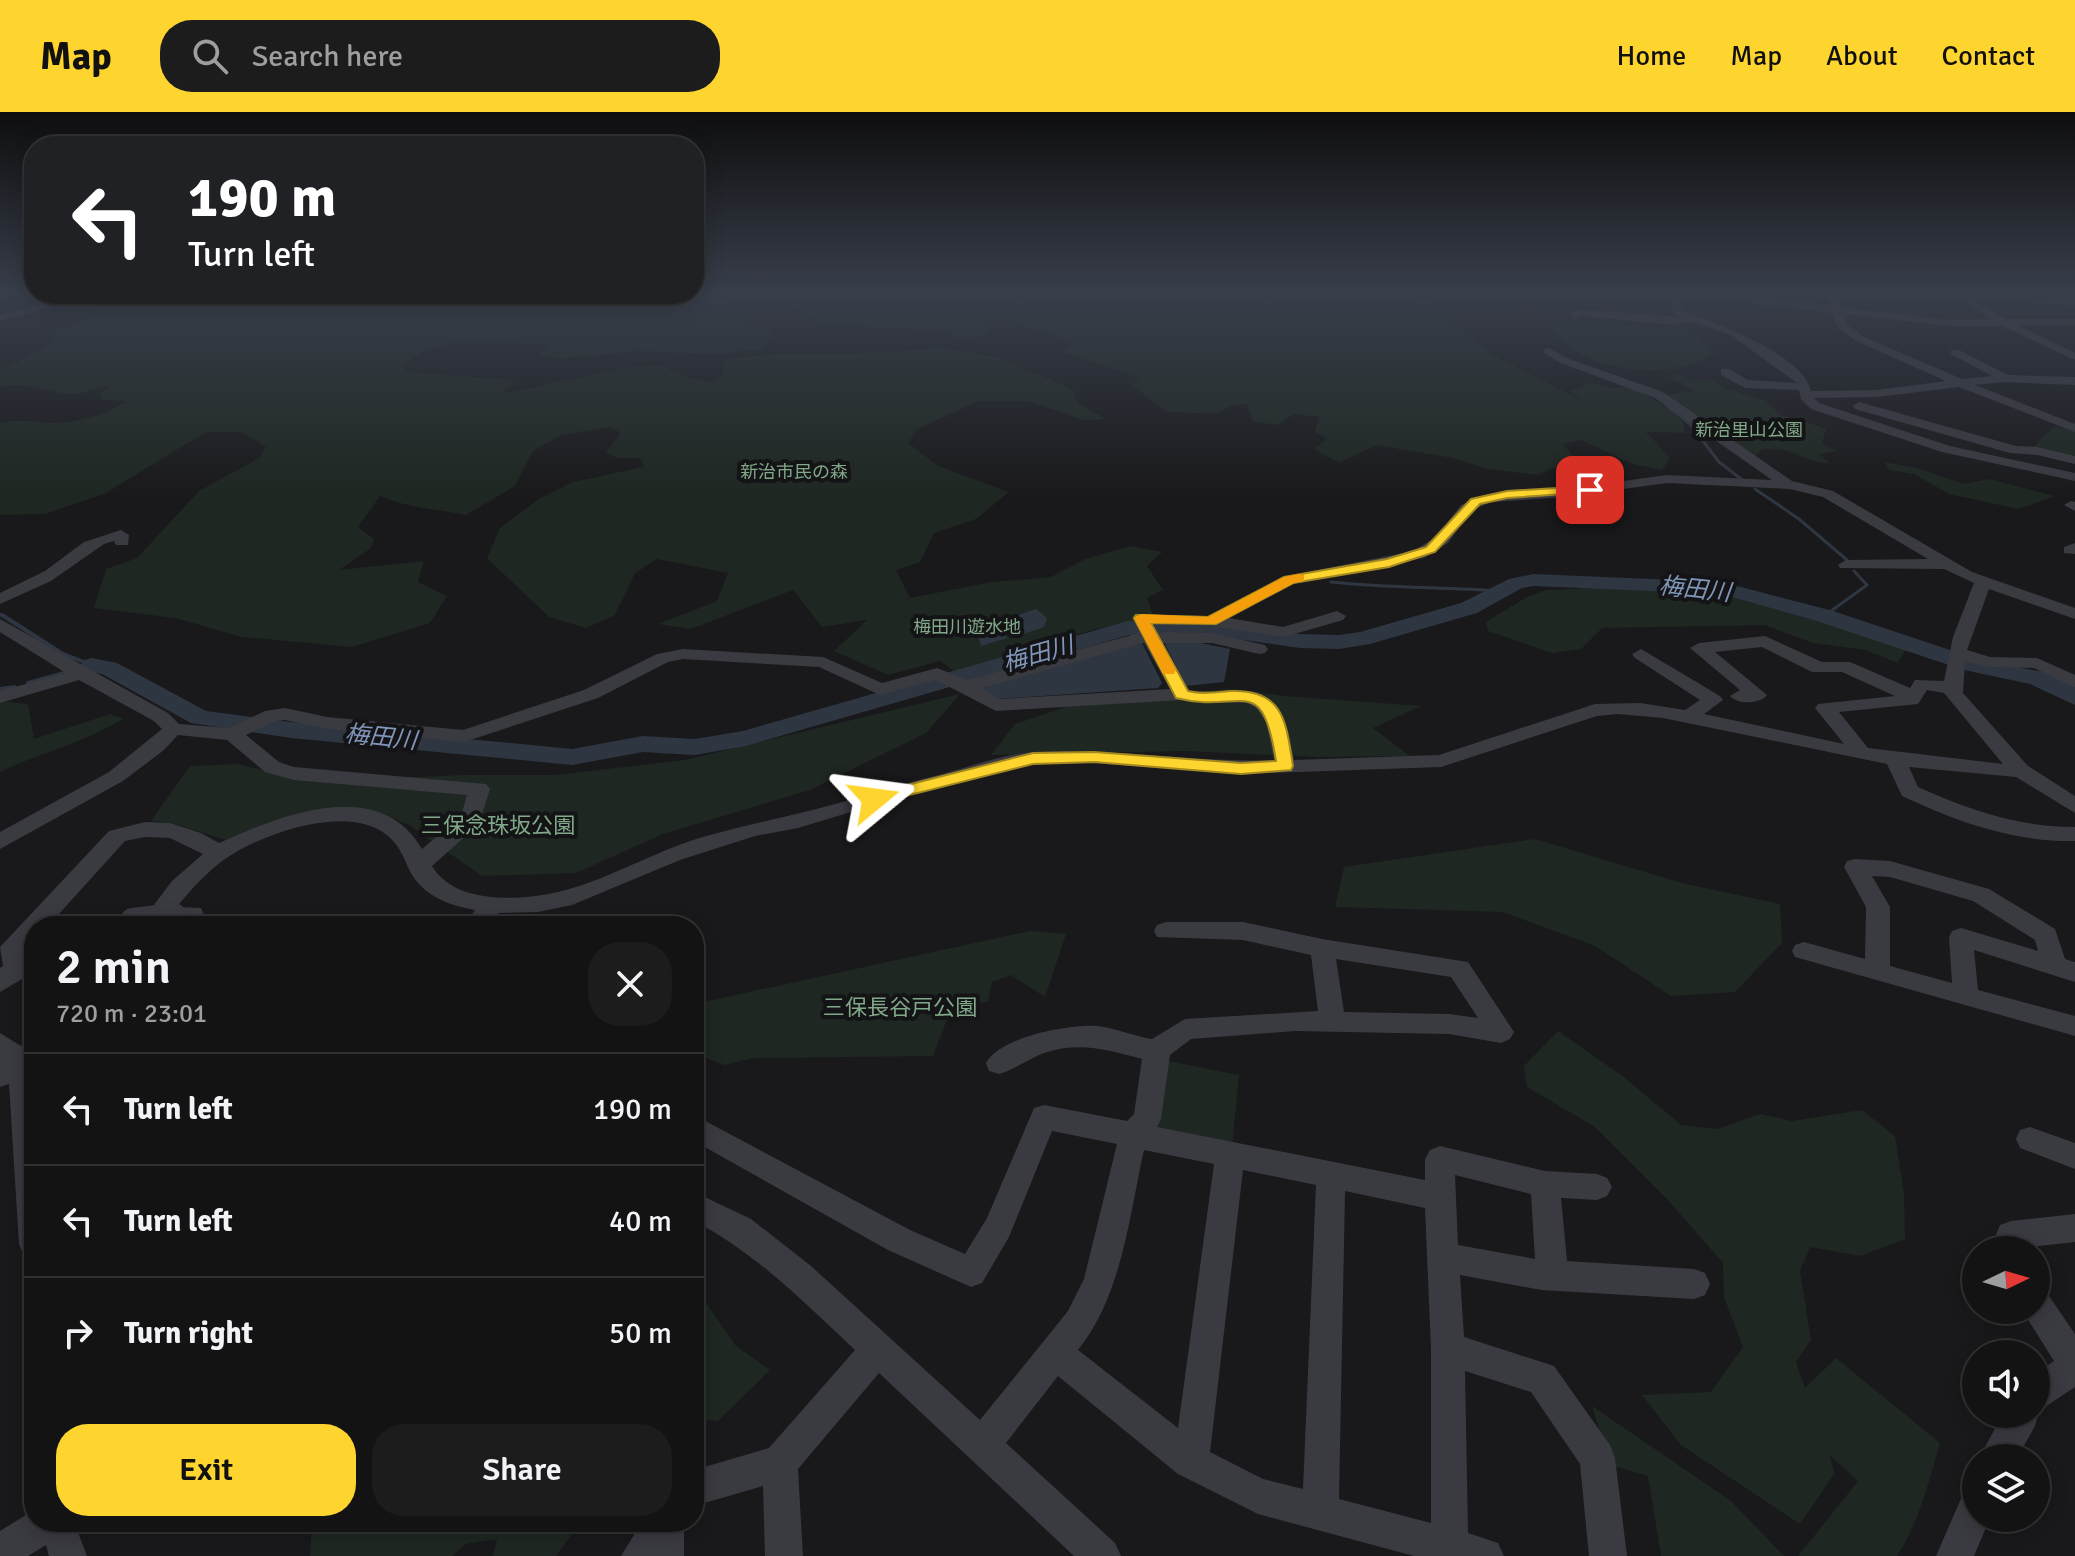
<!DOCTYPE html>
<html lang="en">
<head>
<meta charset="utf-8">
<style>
	body { margin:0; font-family:Signika,"Noto Sans JP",sans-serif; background:#1c1c1d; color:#f1f3f6; height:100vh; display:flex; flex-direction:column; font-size:30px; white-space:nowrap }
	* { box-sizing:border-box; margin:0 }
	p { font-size:26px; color:#9d9ea0 }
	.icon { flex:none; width:44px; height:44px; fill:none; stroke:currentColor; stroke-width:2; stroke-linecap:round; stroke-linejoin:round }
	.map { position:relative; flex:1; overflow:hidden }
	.drawer { position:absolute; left:24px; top:804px; width:680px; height:616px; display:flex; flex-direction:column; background:#131314; border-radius:32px; box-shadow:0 4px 20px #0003,0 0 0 2px #323234 }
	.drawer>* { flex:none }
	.top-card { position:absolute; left:24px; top:24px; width:680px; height:168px; border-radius:32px; box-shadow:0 4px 20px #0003,0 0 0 2px #323234; background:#202124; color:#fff; overflow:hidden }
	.needle { width:52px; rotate:85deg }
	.fabs { position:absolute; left:1962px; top:1124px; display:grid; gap:16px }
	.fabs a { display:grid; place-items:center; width:88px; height:88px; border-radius:50%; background:#131314; box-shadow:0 4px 20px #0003,0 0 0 2px #323234; font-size:40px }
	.pin { position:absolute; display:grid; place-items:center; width:68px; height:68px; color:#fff; margin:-34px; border-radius:16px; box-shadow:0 4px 12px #0006 }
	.me { position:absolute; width:88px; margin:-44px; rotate:74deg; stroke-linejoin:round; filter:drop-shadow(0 0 6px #0008) }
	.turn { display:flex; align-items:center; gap:28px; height:168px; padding:0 32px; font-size:36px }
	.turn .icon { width:104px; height:104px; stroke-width:2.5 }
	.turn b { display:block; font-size:56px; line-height:68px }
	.round { display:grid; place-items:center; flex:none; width:84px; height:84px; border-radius:32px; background:#1c1c1d }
	.overview { display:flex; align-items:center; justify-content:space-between; height:136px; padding:0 32px }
	h1 { font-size:48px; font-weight:600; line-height:60px }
	.primary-button { display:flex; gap:16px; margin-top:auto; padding:16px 32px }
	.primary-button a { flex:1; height:92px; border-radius:32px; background:#fed52f; color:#111; font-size:32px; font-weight:600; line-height:92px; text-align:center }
	.primary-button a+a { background:#1c1c1d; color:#f1f3f6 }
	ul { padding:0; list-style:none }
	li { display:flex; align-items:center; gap:24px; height:112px; padding:0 32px; border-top:2px solid #323234 }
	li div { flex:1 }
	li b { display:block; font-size:30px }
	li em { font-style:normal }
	header { display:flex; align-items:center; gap:48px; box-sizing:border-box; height:112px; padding:0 40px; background:#fed52f; color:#111 }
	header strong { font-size:38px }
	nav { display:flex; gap:44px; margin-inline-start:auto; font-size:28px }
	.search { width:560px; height:72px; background:#1c1c1d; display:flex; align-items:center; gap:20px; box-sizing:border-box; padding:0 28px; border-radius:32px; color:#9d9ea0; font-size:30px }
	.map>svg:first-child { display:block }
</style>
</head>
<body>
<header>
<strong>Map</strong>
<div class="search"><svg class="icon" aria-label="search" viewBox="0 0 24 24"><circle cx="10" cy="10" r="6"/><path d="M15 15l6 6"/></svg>Search here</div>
<nav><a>Home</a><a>Map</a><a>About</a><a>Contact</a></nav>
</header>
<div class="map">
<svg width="2075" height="1444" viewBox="0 0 2075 1444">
	<rect width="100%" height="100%" fill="#19191b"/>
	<path fill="#1e2721" d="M134,182H716L747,202L744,214H762L772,218L771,226L762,237L714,242L636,239L562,247L539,244L548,232C490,234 451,217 401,253L407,260L515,268L501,282L630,255L661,254L689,266L715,271L723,262L725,247L777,242H849L941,236L997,245L1072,277L1078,291L1106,307L1084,308L1028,289H978L918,317L908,331L938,354L1009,380L976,407L934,421L920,450L896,458L910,486L991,470L1051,465L1085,447L1131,434L1162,440L1147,454L1163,478L1147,486L1154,506L1096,517L955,560L940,549L888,563L834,539L867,508L822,515L793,478L691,517L658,512L717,489L728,461L657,447L635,461L615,503L586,516L549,505L487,446L500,416L540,386L573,370L644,355L641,346H617L606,340L621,321L610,315L559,324L533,339L515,374L466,403C437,397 406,396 380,384L358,415L374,427L370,437L339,458L424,449L418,470L447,484L430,511L352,535L242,525L175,506L94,496L106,457L137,446L199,379L259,346L266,335L242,320H206L104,382L45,402L0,403V311C20,306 36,311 56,311C79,310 109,302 126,289L102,288L100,281L108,277L104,274C94,277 82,282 72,282C47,282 24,267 0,276V256L8,255L57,228L47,223L85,209L97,199L85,194Z
		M769,182H1418L1491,242L1585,290L1570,279L1591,271L1614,276L1635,275L1671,299L1684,311L1685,321L1646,320L1670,346L1662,358L1633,352L1581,328L1563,332L1575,346L1538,363L1488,357L1453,346L1376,333L1339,351L1314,337L1327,327L1315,320L1319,305L1293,302L1278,313L1253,310L1247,292L1229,294L1217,302L1167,300L1132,273L1140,266L1063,240L1074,230L1022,214L1010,206L990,210L987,223L961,226L943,218L824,213Z
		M1579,210L1685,217L1716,240C1679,268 1603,262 1567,233C1560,228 1554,221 1549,215Z
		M1675,262L1697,269L1711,267L1725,276L1766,289L1781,303L1798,307L1780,310L1801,308L1826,317L1822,332L1837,339L1818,342L1830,351C1805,352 1795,334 1762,337L1754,346L1665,283L1696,279L1669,266Z
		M2056,314L2075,320V346L2034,336L2043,324Z
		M1884,350L1917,356L1964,372L1989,367L2055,384L2018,397L1949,382L1914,362L1890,358Z
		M1664,473L1749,481L1907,535L1898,551L1865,538L1813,531L1765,513L1602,516L1581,537L1552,541L1488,519L1486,510L1525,486L1546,478Z
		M1234,577L1284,584L1421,594L1373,616L1410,644L1318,645L1185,639L991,643L1015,612L1086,588Z
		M960,582L926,621L810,678L663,722L576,761L482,764L409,713L384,702L361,697L229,729L172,711L151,709L190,654L237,652L316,670L461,663H555L685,648Z
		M0,589L28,592L34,627L110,602L123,607C84,631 41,640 0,660Z
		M1535,727L1682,771L1780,792L1782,831L1735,880L1671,884L1595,834L1503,800L1335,795L1344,755Z
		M1030,819L1066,822L1045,885L1011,863L992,870L988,890L953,892L933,944L753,946L724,953L694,941V892Z
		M1558,919L1624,965L1681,1013L1717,1017L1760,1002L1792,1009L1862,998L1895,1024L1904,1081L1905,1127L1860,1144L1810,1135L1800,1159L1811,1228L1796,1250L1805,1276L1836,1246L1940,1331C1929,1369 1919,1411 1897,1444H1798L1858,1369L1829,1343L1835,1361L1800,1412L1681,1333L1642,1283L1711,1280L1743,1235L1724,1185L1723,1151L1668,1088L1595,1015L1527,975L1524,954Z
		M1163,948L1239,963L1232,1037L1149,1019Z
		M694,1173L735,1233L770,1258L718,1309L694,1307Z
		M1592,1294L1731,1389L1784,1444H1661L1648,1364L1610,1353Z
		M312,1410H581L556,1444H493L497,1427L465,1432L453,1444H310Z"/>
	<path fill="#2e3641" d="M1036,497L1047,506L1044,515L1018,524L1011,517L1003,519L1007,526L981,534L978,523L990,512Z
		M1164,530H1196L1230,537L1224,570L1186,574Z
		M1142,531L1162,571L1158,576L997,587L979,576Z"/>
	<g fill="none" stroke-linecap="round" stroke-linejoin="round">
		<path stroke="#2e3641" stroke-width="3" d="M1667,294L1690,312L1719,350L1745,370
			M1755,377L1799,407L1847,448
			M1331,470C1387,476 1443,475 1500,479
			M1831,499L1867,473L1854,459
			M0,502L5,505"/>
		<path stroke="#2e3641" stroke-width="4" d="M2,503L63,542L92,553
			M28,571L68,560
			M0,577L15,575"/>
		<path fill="#2e3641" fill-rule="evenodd" d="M1533,462L1722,470L1833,499L1980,548L2044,560L2075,576V593L2030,572L1964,558L1817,509L1721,482L1533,474L1522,476L1477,501L1370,532L1339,537L1300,536L1216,524L1129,523L746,634L695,643L643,640L572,653L291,626L191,611L102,562L84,558L80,553L84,548L92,546L117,551L206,599L291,610L572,637L643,624L695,627L743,619L1128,509L1216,510L1300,522L1339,523L1360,520L1461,491L1509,467Z"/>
		<path fill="#3a3a41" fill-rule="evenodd" d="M78,182H95L0,209V203Z
			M1664,182L1743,184L1831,194L1827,182H1837L1841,195L1948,208L1989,207L1956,182L2075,187V193L1974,187L2006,207H2075V213L2019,214L2075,241V248L2002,214H1948L1844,202L1847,212L1864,225L1962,267L1992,264L1951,242V238H1959L2008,263L2075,265V273L2005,270L1975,273L2075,312V320L1959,275L1877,285L1814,286L1819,291L1950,334L2075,361V369L1942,340L1811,297L1801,287L1799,278L1745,276L1721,263V257H1729L1748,268L1797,271L1731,223L1690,209L1675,213L1580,204L1575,209L1568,200L1573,197L1680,205L1675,203L1670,187ZM1681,189L1743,190L1832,201L1838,216L1856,229L1946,269L1877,278L1811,279C1803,243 1717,211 1684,199Z
			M1548,236L1569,247L1663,280L1792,369L1833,379L1972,460L2075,496V507L1989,477L1967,538L1990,545L2037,546L2075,563V576L2034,556L1989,555L1965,549L1963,581L2028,654L2075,684V701L2016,665L1909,655L1918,675C1969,698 2018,715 2075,715V729C2013,730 1957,710 1902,684L1887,652L1663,606L1618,602L1597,604L1441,655L1241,662L1094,651L1033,652L904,684L798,716L755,724L680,748L572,793L538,800L499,801L489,814H464L475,798C446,793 419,782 407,753C403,743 397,731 387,723C348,691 262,721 225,747C207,760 190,778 177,795L201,796L209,814H185L165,809L162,814H138L172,769L203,742L170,726L145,725L125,729L48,814H34V829L22,843L34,841V860L0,880V856L3,854L0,835L109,719L145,710L170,711L201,721L219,731C279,704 379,662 422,737L461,704L467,683L294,668L265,660L227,628L178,623L164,638L123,669L0,737V720L109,660L162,617L154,609L79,568L0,591V579L66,561L0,520V507L168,601L179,612L229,616L265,599L285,596L327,605L463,618L584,578L657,542L683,537L823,545L882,571L937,556L968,568L1139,521L1132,506L1135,502L1208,504L1283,465L1413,439L1436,425L1461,393L1488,382L1565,377L1667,363L1772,368L1655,286L1561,251L1544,241V237ZM1667,371L1790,377L1823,385L1928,447L1846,448L1838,453L1840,456L1944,457L1974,471L1953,525L1944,569L1915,568L1910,576L1850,550H1822L1765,524L1699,531L1690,536L1740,578L1730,584C1738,593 1760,592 1767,583L1715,540L1762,535L1812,560H1842L1895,584L1818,592L1815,596L1844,632L1704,602L1723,588L1720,584L1641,537L1632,542L1635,546L1700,588L1685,598L1640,591L1595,592L1439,643L1294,648C1279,560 1256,587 1189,578L1162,531H1212L1259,542L1265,541L1268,537L1265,533L1212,521L1156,520L1152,512L1211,514L1284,525L1343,508L1346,504L1337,499L1283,515L1229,506L1294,472L1424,446L1448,431L1471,399L1491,390L1565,385ZM1144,531L1170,577L1000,587L982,576ZM683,547L819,555L880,583L936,568L996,599L1182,588L1247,591L1256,596L1266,610L1274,648C1195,651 1116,636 1037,640C1006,641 973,654 942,662C893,674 845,691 796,702C762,710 729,717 696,727C652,741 610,766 566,778C526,789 455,794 432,754L479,712L490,677L486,672L294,655L279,650L246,623L276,609L285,608L327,617L464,630L598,586L668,550ZM1927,578L1944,581L2003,652L1868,636L1839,600L1918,592Z
			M1859,290L2016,334L2037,335L2075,344V352L2037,343L2010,341L1855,297L1853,294Z
			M2071,389L2075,390V399L2064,393Z
			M121,418L129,423L128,433H116L114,429L104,432L51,469L0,492V481L45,459L84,430Z
			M2075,431V442L2064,441V435Z
			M1855,747L1890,749L1989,777L2055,817L2065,847L2075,850V870L1974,838L1978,878L2075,904V924L1795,845L1792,839L1795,833L1804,830L1865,847L1866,795L1844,755L1847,749ZM1872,764L1890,765L1973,789L2035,828L2038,839L1961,816L1952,819L1949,825L1952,871L1890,854V795Z
			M1166,810H1243L1322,827L1468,850L1514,920L1510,927L1501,931L1449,922L1295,919L1191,927L1170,943L1161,1007L1157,1015L1425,1068V1047L1430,1038L1440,1034L1545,1059L1597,1062L1607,1066L1612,1075L1607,1084L1597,1088L1561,1086L1567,1149L1694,1157L1705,1161L1710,1172L1705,1183L1694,1187L1541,1178L1460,1163L1464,1225L1554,1254L1610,1333L1615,1346L1627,1444H1589L1580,1352L1531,1280L1465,1259L1468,1421L1498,1431L1504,1444H1414L1258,1402L1178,1362L1058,1264L1006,1331L1115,1431L1121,1444H1074L879,1261L798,1357L803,1444H765L763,1374L694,1394V1358L769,1336L855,1238C805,1191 756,1141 694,1109V1080L751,1107L811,1154L980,1308L1068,1199L1084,1167L1117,1032L1052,1019L1009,1125L982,1171L971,1175L888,1138L694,1029V1003L910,1118L965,1142L987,1106L1034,996L1044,993L1127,1009L1134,1002L1142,947C1109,938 1079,929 1044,941C1029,947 1015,957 999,962L989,959L986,951C999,925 1069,912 1097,914C1116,916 1133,924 1152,927L1185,907L1318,899L1311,843L1243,828L1157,825L1154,819L1157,813ZM1336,847L1451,865L1478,906L1449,902L1344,900ZM1144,1038L1214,1052L1178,1316L1078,1238C1122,1183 1129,1105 1144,1038ZM1243,1058L1316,1073L1303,1377L1263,1367L1210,1340ZM1455,1063L1531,1082L1535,1147L1458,1133ZM1345,1079L1425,1096L1431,1237V1411L1339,1387Z
			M0,921L21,934L34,928V1147L23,1142L19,1132L9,972L0,975Z
			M2030,1015L2075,1031V1057L2020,1036L2016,1027L2020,1018Z
			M2075,1102V1130L2029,1135L2030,1138H1998L1996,1123L2000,1113L2011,1109Z
			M2036,1176L2047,1181L2075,1222V1275L2039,1299L2035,1314L2017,1346H1979L2003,1302H2036V1262L2054,1249L2022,1198H2036Z
			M1976,1377V1406H1990L1974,1444H1936L1963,1382Z
			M34,1398V1410H74L87,1444H49L46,1433L28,1444H0V1419Z
			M642,1410H684V1444H621Z"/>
		<path stroke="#3a3a41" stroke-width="26" d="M133,809L174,804"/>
	</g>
	<linearGradient id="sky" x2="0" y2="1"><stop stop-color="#0e0e0f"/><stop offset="0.47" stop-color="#383e4a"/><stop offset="1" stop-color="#383e4a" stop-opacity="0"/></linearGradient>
	<rect width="2075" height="384" fill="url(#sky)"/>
	<path fill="#fed52f" stroke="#a58a1f" stroke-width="2" d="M1590,374L1594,375V380L1507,386L1480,392L1435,440L1389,455L1293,471L1216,512L1151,511L1188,579C1202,583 1217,580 1231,579C1285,577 1286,612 1293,654L1291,658L1241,662L1094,650L1033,652L874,692L865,687L868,683L1033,641L1094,640L1241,651L1276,649C1262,557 1242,603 1176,586L1134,506L1136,503L1208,505L1284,465L1387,447L1426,435L1471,387L1507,379Z"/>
	<path fill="#f59e0b" d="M1299,462L1304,463V469L1294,471L1216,512L1150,511L1176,558L1174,562H1163L1134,506L1141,502L1208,505L1284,465Z"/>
	<g text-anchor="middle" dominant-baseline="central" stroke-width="8" stroke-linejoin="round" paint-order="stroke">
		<g font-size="18" fill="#81a888" stroke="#141417">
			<text x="1749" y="318">新治里山公園</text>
			<text x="794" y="360">新治市民の森</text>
			<text x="967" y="515">梅田川遊水地</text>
		</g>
		<g font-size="22" fill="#81a888" stroke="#141417">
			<text x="498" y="713">三保念珠坂公園</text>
			<text x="900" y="895">三保長谷戸公園</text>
		</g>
		<g font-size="24" font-style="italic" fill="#8096b9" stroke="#141417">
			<text transform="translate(1695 477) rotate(6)">梅田川</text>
			<text transform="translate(1038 542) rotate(-16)">梅田川</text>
			<text transform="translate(381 625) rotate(6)">梅田川</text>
		</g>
	</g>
</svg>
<div class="fabs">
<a><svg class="needle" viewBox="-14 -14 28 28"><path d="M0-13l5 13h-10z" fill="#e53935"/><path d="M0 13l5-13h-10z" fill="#9d9ea0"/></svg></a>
<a><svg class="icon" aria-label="sound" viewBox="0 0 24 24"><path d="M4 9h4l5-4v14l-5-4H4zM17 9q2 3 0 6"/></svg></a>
<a><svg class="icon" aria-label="layers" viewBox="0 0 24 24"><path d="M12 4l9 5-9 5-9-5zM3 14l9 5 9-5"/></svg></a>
</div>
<div class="pin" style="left:1590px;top:378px;background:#d93025"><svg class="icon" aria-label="arrive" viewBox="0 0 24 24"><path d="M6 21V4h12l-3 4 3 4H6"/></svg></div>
<svg class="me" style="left:874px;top:687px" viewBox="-20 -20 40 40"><path d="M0-17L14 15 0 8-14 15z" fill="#fed52f" stroke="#fff" stroke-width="4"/></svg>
<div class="top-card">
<div class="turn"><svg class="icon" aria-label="left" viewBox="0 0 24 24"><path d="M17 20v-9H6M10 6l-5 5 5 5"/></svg><div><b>190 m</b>Turn left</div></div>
</div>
<section class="drawer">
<div class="overview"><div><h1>2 min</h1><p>720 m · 23:01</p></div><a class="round"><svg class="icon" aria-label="close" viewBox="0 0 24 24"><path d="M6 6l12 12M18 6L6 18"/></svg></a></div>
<ul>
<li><svg class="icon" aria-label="left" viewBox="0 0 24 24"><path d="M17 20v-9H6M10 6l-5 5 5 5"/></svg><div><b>Turn left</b></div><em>190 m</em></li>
<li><svg class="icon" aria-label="left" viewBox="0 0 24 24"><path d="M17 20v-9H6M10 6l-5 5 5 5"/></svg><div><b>Turn left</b></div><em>40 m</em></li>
<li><svg class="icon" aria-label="right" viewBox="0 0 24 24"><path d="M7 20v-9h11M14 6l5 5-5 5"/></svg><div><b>Turn right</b></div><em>50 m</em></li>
</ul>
<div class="primary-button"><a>Exit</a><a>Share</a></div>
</section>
</div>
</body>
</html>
